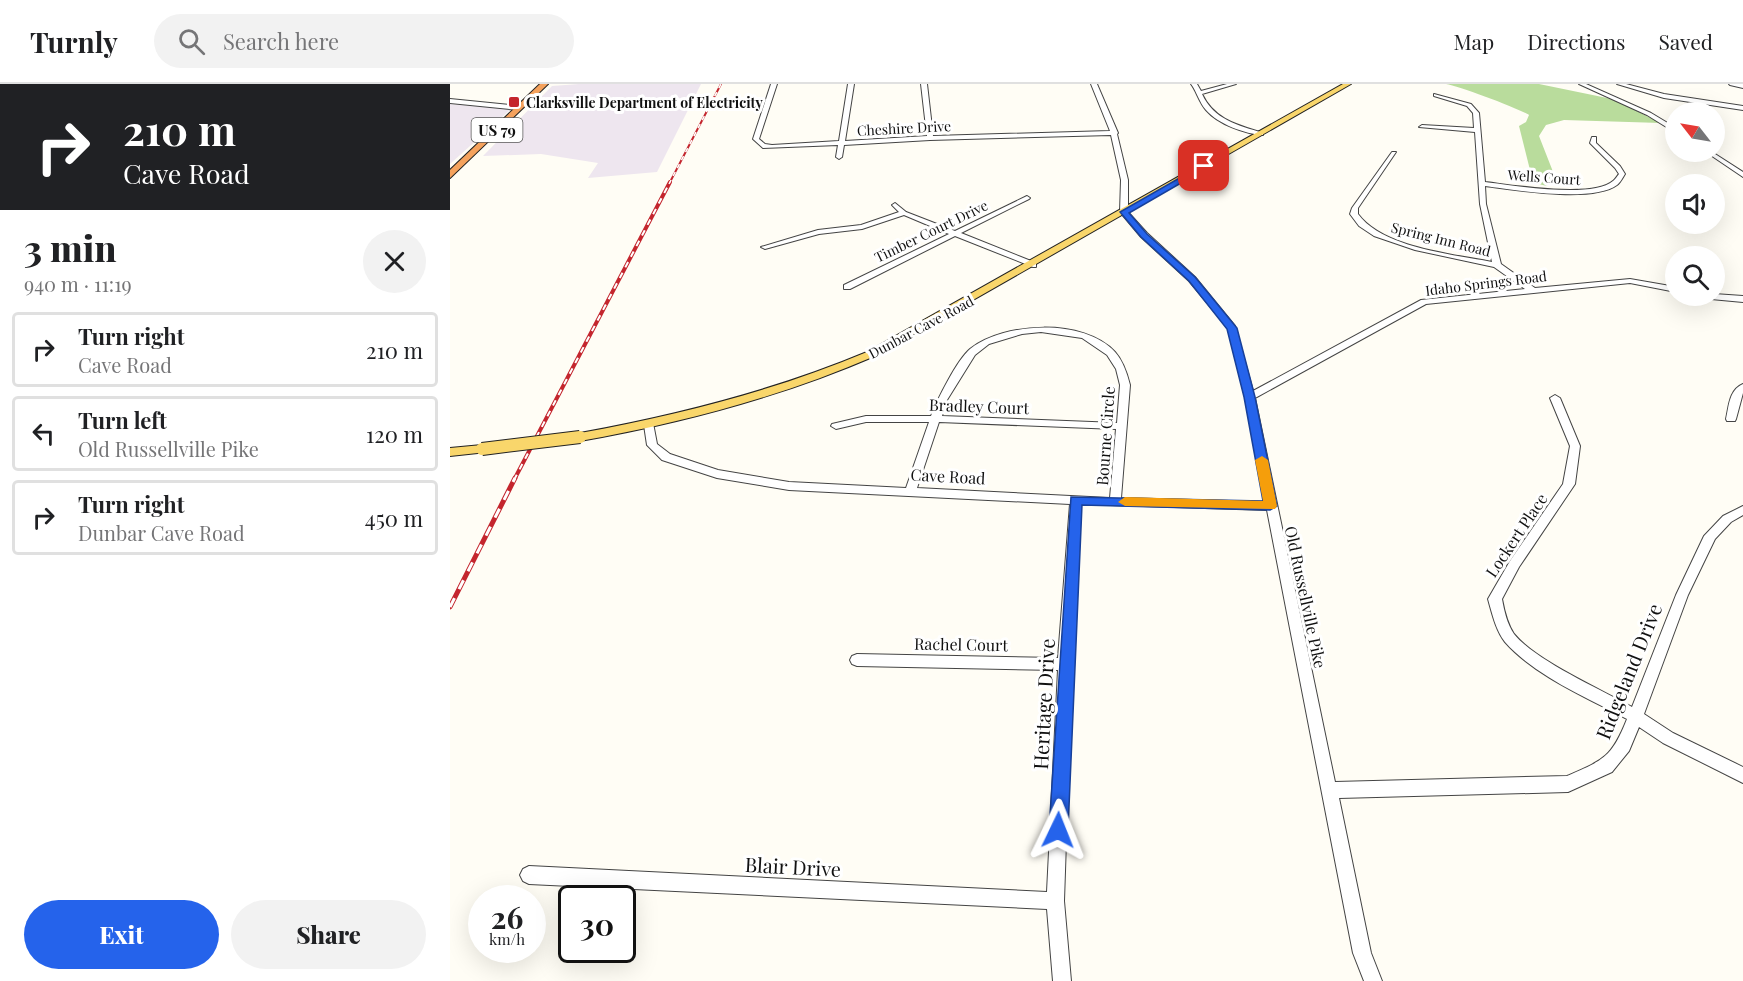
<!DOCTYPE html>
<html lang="en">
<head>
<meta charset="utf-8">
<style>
	body { margin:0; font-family:"Playfair Display",serif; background:#f2f2f2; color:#202124; height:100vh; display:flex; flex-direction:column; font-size:22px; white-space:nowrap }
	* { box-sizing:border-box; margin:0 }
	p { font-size:20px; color:#757577 }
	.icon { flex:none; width:33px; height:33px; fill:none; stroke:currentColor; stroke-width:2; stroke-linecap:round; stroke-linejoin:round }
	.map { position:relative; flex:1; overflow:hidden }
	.side { display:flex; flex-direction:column; background:#fff; width:450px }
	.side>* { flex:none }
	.hud { background:#202124; color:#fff; overflow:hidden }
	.needle { width:39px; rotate:301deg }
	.tools { position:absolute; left:1215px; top:18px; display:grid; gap:12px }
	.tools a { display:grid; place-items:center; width:60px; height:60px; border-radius:50%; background:#fff; box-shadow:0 6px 24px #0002; font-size:30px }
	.speed { position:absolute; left:18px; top:801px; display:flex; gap:12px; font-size:30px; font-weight:700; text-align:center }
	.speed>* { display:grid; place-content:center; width:78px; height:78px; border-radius:50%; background:#fff; box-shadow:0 6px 24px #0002; line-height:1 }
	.speed small { font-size:15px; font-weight:400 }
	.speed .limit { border:3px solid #111; border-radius:9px; background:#fff; color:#111 }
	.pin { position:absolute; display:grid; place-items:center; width:51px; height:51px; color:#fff; margin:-26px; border-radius:12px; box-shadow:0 3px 9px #0006 }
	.me { position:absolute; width:66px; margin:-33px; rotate:2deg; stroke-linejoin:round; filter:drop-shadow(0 0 4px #0008) }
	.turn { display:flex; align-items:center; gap:21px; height:126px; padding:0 24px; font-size:27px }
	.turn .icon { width:78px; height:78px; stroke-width:2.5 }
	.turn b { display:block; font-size:42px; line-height:51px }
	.round { display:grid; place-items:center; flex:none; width:63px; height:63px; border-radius:32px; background:#f2f2f2 }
	.headline { display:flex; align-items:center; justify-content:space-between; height:102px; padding:0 24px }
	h1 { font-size:36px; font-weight:800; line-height:45px }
	.primary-button { display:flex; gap:12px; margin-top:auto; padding:12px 24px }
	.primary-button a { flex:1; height:69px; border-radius:36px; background:#2563eb; color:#fff; font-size:24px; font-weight:800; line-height:69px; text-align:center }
	.primary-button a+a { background:#f2f2f2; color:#202124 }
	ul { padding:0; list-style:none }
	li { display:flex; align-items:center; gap:18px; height:75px; margin:0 12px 9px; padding:0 12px; border:3px solid #e0e0e0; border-radius:6px }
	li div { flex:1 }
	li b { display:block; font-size:22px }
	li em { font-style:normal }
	header { display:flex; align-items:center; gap:36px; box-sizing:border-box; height:84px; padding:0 30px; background:#fff; border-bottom:2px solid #e0e0e0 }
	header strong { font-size:28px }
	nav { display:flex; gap:33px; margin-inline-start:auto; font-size:21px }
	.search { width:420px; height:54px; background:#f2f2f2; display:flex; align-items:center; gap:15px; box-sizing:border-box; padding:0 21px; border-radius:33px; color:#757577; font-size:22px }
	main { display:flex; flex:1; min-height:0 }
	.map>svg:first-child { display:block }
</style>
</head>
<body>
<header>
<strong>Turnly</strong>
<div class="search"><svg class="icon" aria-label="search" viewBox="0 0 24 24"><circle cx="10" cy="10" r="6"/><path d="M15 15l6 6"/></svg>Search here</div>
<nav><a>Map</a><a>Directions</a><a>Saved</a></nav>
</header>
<main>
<section class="side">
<div class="hud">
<div class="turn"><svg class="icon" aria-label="right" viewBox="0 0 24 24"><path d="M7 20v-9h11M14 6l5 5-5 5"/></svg><div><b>210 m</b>Cave Road</div></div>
</div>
<div class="headline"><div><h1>3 min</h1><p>940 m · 11:19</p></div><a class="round"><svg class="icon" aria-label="close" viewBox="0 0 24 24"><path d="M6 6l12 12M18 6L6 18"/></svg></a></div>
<ul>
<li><svg class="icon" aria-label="right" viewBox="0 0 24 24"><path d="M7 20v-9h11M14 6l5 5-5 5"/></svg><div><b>Turn right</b><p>Cave Road</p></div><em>210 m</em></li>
<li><svg class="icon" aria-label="left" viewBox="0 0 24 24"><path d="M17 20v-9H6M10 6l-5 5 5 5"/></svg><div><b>Turn left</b><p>Old Russellville Pike</p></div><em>120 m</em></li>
<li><svg class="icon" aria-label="right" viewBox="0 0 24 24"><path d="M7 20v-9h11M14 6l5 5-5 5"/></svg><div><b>Turn right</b><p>Dunbar Cave Road</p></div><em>450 m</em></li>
</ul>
<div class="primary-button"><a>Exit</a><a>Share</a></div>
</section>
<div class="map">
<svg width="1293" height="897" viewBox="0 0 1293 897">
	<rect width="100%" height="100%" fill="#fffdf5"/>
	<path fill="#eee6ef" d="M129,0H251L207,88L138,94L148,79L91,70L33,72L102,2Z
		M0,20L56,24L61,25L0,80Z"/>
	<path fill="#b9dc9c" d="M996,0H1089L1162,15L1211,39L1114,36L1096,41L1089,52L1107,98L1097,102L1084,99L1082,94L1069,42L1076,38L1079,31C1070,25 1009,2 996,0Z"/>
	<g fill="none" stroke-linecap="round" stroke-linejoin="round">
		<defs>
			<path id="minor" d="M321,0H327L309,55L315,60L322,61L389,57L398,0H404L395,57L477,52L471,0H477L483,52L660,47L641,0H647L668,49L667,50L678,96V128L697,149L745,193L785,242L803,307L971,216L1075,205L1044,183L965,166L924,152L909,142L900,130L902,124L942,68H946L908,124V130C933,164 1002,170 1042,178L1030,120L1025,48L969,43L972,41L1024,44L1023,29L1017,22L984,12V10L1021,20L1029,29L1035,98C1061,101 1143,115 1163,97C1166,95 1167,92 1169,90L1165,84L1140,59L1142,53H1146V59L1170,82L1175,90C1173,93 1170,99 1167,101C1142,119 1065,106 1035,102L1036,120L1051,180L1085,204L1180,195L1226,203V208L1180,199L976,220L805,314L885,698L1117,692C1154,676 1162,673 1177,635C1138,614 1085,592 1055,558C1046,547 1042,529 1038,515L1060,477L1113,400L1120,362L1100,314L1105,311L1110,314L1130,362L1125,400L1069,483L1052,515C1054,526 1057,540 1064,550C1086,577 1150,605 1182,623L1226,511L1254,452L1273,432L1293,422V431L1281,438L1265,455L1238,511L1194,630L1223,649L1293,683V699L1213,659L1189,643L1179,667L1162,688L1118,708L889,714L921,869L932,897H914L903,869L817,426L631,420L622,580L614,817L621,897H603L597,825L79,800L73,797L70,791L73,785L79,782L597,808L608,586L407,582L402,580L400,576L402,572L407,570L608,574L620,420L339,406L267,394L212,376L197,361L194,341L195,339H203L207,360L220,370L268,386L339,398L456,404L479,338H416L386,345L381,342L382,340L416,332H481C487,316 507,276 520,265C554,238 634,234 665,268C673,277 677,289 680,301L671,414L815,418L795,313L778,244L739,197L691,153L670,128L671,96L661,51L480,56L394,61L392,73L389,75L386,73L388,61L313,64L303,55ZM591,248L632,254L657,271L666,285L670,301L667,339L492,332L497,316L525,271L539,260L572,250ZM489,338L666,345L660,414L467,404Z
				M741,0H747L751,7L777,0H786L752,10C764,36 788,41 813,49V51C795,50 768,40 756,26C749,18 747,8 741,0Z
				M1129,0H1136L1201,29L1226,44V49L1197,31Z
				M1167,0H1176L1214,10L1293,22V26L1214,14Z
				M1279,0H1293V4L1280,1Z
				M0,15L69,22L72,24L69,26L0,19Z
				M1256,68H1262L1293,88V93Z
				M577,112L580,114L579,115L511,149L586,179V183H583L505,152L400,205H394V201L499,150L454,131L412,145L369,150L315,165L311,163L368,146L411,141L449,128L442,121L445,119L456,128L505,147Z
				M1264,210L1293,212V218L1261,215L1257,212H1264Z
				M1293,300V309L1286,335L1285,337H1277L1276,335C1279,322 1279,306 1293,300Z"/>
			<path id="major" d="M893,0H901L425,272C330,313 232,339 130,357L123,353L130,349C229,331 324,307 417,268Z
				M32,361L39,365L37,368L0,372V364Z"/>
			<path id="highway" d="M90,0H98L0,94V86Z"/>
		</defs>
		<use href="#minor" stroke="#444" stroke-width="2"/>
		<use href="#major" stroke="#222" stroke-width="2"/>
		<use href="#highway" stroke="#222" stroke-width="2"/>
		<use href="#minor" fill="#fff" fill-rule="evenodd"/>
		<use href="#major" fill="#f9d66b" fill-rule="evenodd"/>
		<use href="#highway" fill="#f5a25d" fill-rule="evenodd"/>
		<defs>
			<path id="rail-far2" d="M219,100L271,0"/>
			<path id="rail-far1" d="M64,396L220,98"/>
			<path id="rail" d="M0,523L65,394"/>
		</defs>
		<use href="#rail-far2" stroke="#c4262e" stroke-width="2"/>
		<use href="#rail-far1" stroke="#c4262e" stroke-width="4"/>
		<use href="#rail" stroke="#c4262e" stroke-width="5"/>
		<use href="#rail-far2" stroke="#fff" stroke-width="1.5" stroke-dasharray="4.5" stroke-linecap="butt"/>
		<use href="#rail-far1" stroke="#fff" stroke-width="2" stroke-dasharray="6" stroke-linecap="butt"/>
		<use href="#rail" stroke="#fff" stroke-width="3" stroke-dasharray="10" stroke-linecap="butt"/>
		<defs>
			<path id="major-bridge" d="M32,365L130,353"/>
		</defs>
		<use href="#major-bridge" stroke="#222" stroke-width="14" stroke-linecap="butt"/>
		<use href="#major-bridge" stroke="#f9d66b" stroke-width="12"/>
	</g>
	<path fill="#2563eb" stroke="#184099" stroke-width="1.5" d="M754,80L757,84L679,129L697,150L745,193L787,244L805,313L827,422L820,426L632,421L618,746L615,752L608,755L602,752L599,746L621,413L813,417L794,313L777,245L739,197L691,153L670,128Z"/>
	<path fill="#f59e0b" d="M812,372L818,376L827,422L825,425L675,422L668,418L675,413L813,417L805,376Z"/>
	<rect fill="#c4262e" stroke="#fff" stroke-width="2" x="58" y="12" width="12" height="12" rx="3"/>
	<g text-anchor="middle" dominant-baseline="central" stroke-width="6" stroke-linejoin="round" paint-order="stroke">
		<g font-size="14" font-weight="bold" fill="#111" stroke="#fff" text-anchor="start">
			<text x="76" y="18">Clarksville Department of Electricity</text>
		</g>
		<g font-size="14" fill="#111" stroke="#fff">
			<text transform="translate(454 44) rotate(-3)">Cheshire Drive</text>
			<text transform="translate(1094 93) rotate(4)">Wells Court</text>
			<text transform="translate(481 147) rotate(-26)">Timber Court Drive</text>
			<text transform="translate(991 155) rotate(14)">Spring Inn Road</text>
			<text transform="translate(1036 199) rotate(-7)">Idaho Springs Road</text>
			<text transform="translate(471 243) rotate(-28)">Dunbar Cave Road</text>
		</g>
		<rect fill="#fff" stroke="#585858" stroke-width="1.5" x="21.5" y="34" width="51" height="24" rx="4.5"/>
		<g font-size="15" font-weight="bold" fill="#111">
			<text x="47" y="46">US 79</text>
		</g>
		<g font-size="16" fill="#111" stroke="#fff">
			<text transform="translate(529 322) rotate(2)">Bradley Court</text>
			<text transform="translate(655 352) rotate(-86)">Bourne Circle</text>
			<text transform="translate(498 392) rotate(3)">Cave Road</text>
			<text transform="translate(1066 451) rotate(-56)">Lockert Place</text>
			<text transform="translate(856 513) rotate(78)">Old Russellville Pike</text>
			<text transform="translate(511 560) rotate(1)">Rachel Court</text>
		</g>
		<g font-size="20" fill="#111" stroke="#fff">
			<text transform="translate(1178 587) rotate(-68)">Ridgeland Drive</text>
			<text transform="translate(593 620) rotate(-87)">Heritage Drive</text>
			<text transform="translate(343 782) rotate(3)">Blair Drive</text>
		</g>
	</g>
</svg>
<div class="tools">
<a><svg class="needle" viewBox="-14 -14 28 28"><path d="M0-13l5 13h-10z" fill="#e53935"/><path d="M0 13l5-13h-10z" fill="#757577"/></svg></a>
<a><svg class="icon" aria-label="sound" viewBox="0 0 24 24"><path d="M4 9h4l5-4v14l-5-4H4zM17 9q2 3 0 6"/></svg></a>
<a><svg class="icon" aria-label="search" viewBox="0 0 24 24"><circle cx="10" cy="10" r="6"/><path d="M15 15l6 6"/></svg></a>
</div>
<div class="speed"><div>26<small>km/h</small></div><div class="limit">30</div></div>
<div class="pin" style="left:754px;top:82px;background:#d93025"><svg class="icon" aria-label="arrive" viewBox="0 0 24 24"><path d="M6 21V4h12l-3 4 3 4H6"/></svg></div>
<svg class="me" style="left:608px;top:746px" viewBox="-20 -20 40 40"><path d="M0-17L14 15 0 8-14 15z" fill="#2563eb" stroke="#fff" stroke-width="4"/></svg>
</div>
</main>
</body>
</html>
